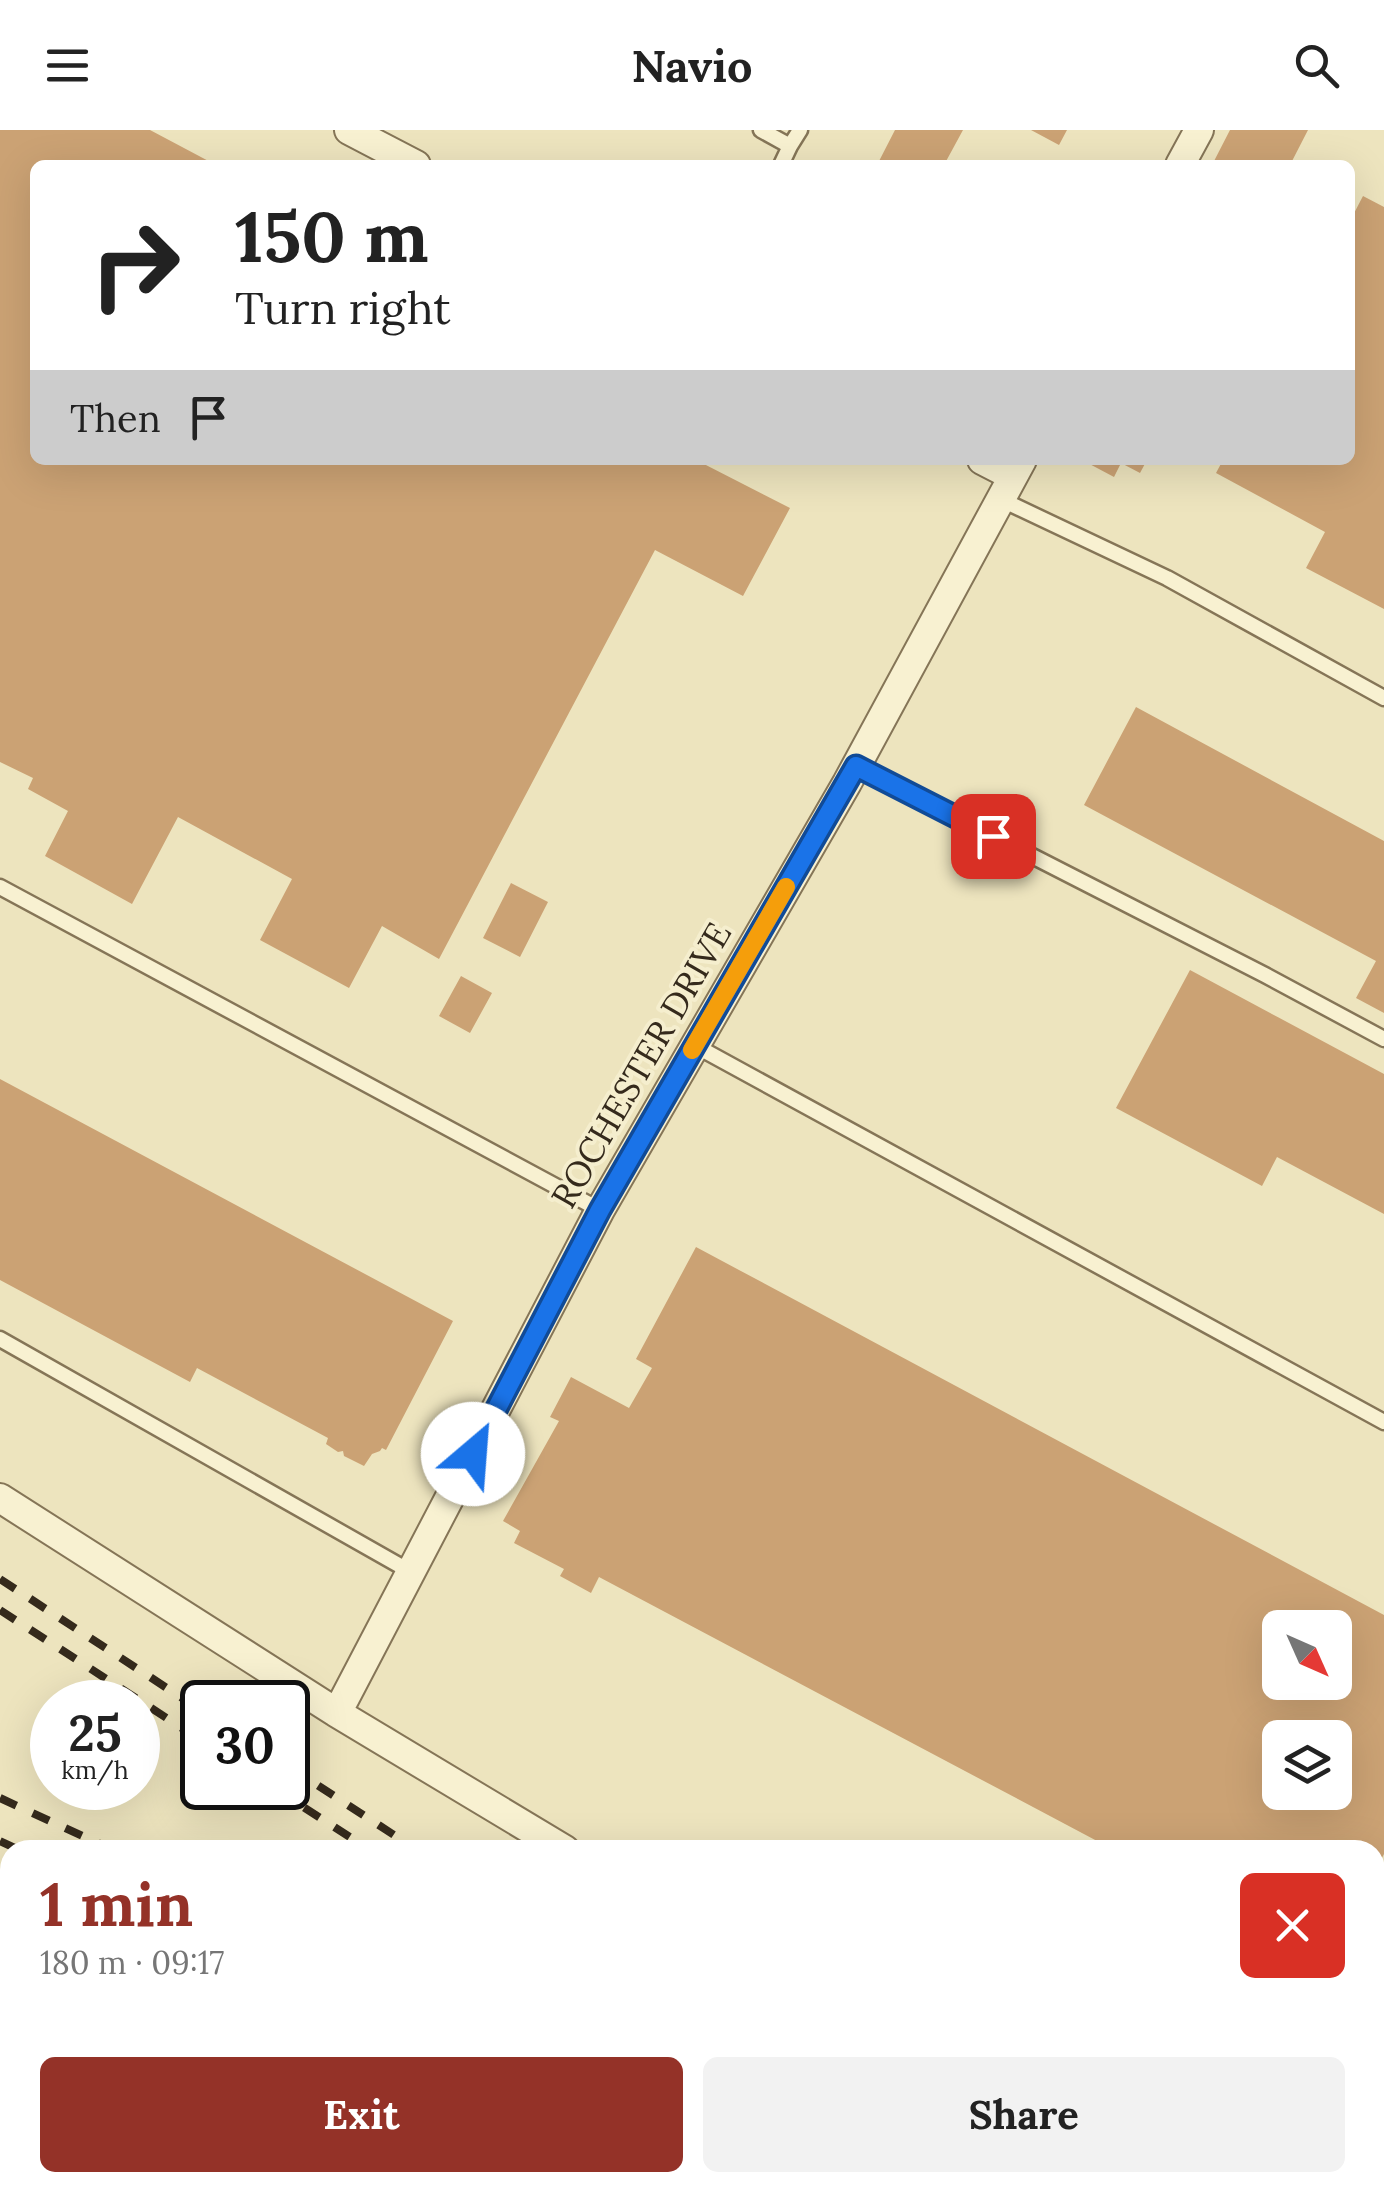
<!DOCTYPE html>
<html lang="en">
<head>
<meta charset="utf-8">
<style>
	body { margin:0; font-family:Lora,serif; background:#f2f2f2; color:#222; height:100vh; display:flex; flex-direction:column; font-size:38px; white-space:nowrap }
	* { box-sizing:border-box; margin:0 }
	p { font-size:32px; color:#767676 }
	.icon { flex:none; width:55px; height:55px; fill:none; stroke:currentColor; stroke-width:2; stroke-linecap:round; stroke-linejoin:round }
	.map { position:relative; flex:1; overflow:hidden }
	.side { position:absolute; left:0px; top:1710px; width:1385px; height:352px; display:flex; flex-direction:column; background:#fff; border-radius:30px 30px 0 0; box-shadow:0 10px 40px #0002 }
	.side>* { flex:none }
	.banner { position:absolute; left:30px; top:30px; width:1325px; height:305px; border-radius:15px; box-shadow:0 10px 40px #0002; background:#fff; color:#222; overflow:hidden }
	.needle { width:65px; rotate:135deg }
	.buttons { position:absolute; left:1262px; top:1480px; display:grid; gap:20px }
	.buttons a { display:grid; place-items:center; width:90px; height:90px; border-radius:15px; background:#fff; box-shadow:0 10px 40px #0002; font-size:50px }
	.speed { position:absolute; left:30px; top:1550px; display:flex; gap:20px; font-size:50px; font-weight:700; text-align:center }
	.speed>* { display:grid; place-content:center; width:130px; height:130px; border-radius:50%; background:#fff; box-shadow:0 10px 40px #0002; line-height:1 }
	.speed small { font-size:25px; font-weight:400 }
	.speed .limit { border:5px solid #111; border-radius:15px; background:#fff; color:#111 }
	.pin { position:absolute; display:grid; place-items:center; width:85px; height:85px; color:#fff; margin:-42px; border-radius:20px; box-shadow:0 5px 15px #0006 }
	.me { position:absolute; width:110px; margin:-55px; rotate:27deg; stroke-linejoin:round; filter:drop-shadow(0 0 8px #0008) }
	.turn { display:flex; align-items:center; gap:35px; height:210px; padding:0 40px; font-size:45px }
	.turn .icon { width:130px; height:130px; stroke-width:2.5 }
	.turn b { display:block; font-size:70px; line-height:85px }
	.then { display:flex; align-items:center; height:95px; padding:0 40px; background:#0003; gap:20px; font-size:38px }
	.round { display:grid; place-items:center; flex:none; width:105px; height:105px; border-radius:15px; background:#f2f2f2 }
	.summary { display:flex; align-items:center; justify-content:space-between; height:170px; padding:0 40px }
	h1 { font-size:60px; font-weight:800; line-height:75px; color:#943228 }
	.primary-button { display:flex; gap:20px; margin-top:auto; padding:20px 40px }
	.primary-button a { flex:1; height:115px; border-radius:15px; background:#943228; color:#fff; font-size:40px; font-weight:800; line-height:115px; text-align:center }
	.primary-button a+a { background:#f2f2f2; color:#222 }
	header { display:flex; justify-content:space-between; align-items:center; height:130px; padding:0 40px; background:#fff; font-size:45px; font-weight:800 }
	.map>svg:first-child { display:block }
</style>
</head>
<body>
<header><svg class="icon" aria-label="menu" viewBox="0 0 24 24"><path d="M4 6h16M4 12h16M4 18h16"/></svg>Navio<svg class="icon" aria-label="search" viewBox="0 0 24 24"><circle cx="10" cy="10" r="6"/><path d="M15 15l6 6"/></svg></header>
<div class="map">
<svg width="1384" height="2061" viewBox="0 0 1384 2061">
	<rect width="100%" height="100%" fill="#ede4be"/>
	<path fill="#cba274" fill-rule="evenodd" d="M0,0H150L216,35H35V330H703L702,333L790,378L743,466L655,420L439,829L382,796L349,858L260,810L292,749L178,687L132,774L45,726L68,681L28,659L33,648L0,632Z
		M895,0H963L944,35H877Z
		M1031,0H1067L1059,15Z
		M1230,0H1308L1290,35H1212Z
		M1363,66L1384,77V479L1306,438L1325,402L1216,343L1223,330H1350V91Z
		M1082,330H1147L1140,343L1121,333L1114,347Z
		M1136,577L1384,711V883L1356,868L1376,831L1084,675Z
		M511,753L548,772L520,827L483,808Z
		M1190,840L1384,944V1084L1277,1027L1262,1056L1116,978Z
		M461,846L492,863L470,903L439,886Z
		M0,949L453,1191L386,1320L382,1318L380,1321L372,1324L364,1336L344,1326L343,1321L338,1322L326,1314L328,1308L197,1238L190,1252L0,1150Z
		M696,1117L1384,1485V1724L1375,1741V1720H1114L599,1447L591,1463L560,1446L564,1439L514,1413L520,1401L503,1391L559,1291L550,1287L571,1247L629,1278L652,1238L636,1229ZM1280,1498H1335V1552H1280ZM1280,1608H1335V1662H1280Z"/>
	<g fill="none" stroke-linecap="round" stroke-linejoin="round">
		<defs>
			<path id="lane" d="M761,0L790,16L781,35
				M790,16L800,0
				M1000,369L1167,448L1384,568
				M856,636L1265,845L1384,909
				M0,757L600,1080
				M694,915L1384,1292
				M0,1209L411,1442
				M0,1968L10,1973
				M321,2052L352,2061"/>
			<path id="street" d="M349,0L416,35
				M1180,35L1199,0
				M982,330L1013,346
				M0,1368L337,1583L565,1720
				M337,1583L600,1080L847,653L1022,330"/>
			<path id="secondary" d="M1087,2052L1100,2061
				M1223,2061L1224,2052"/>
		</defs>
		<use href="#lane" stroke="#857557" stroke-width="19"/>
		<use href="#street" stroke="#857557" stroke-width="32"/>
		<use href="#secondary" stroke="#67553b" stroke-width="45"/>
		<use href="#lane" stroke="#f8f1d1" stroke-width="14"/>
		<use href="#street" stroke="#f8f1d1" stroke-width="28"/>
		<use href="#secondary" stroke="#f8f1d1" stroke-width="40"/>
		<path stroke="#352a1c" stroke-width="8" stroke-dasharray="18 18" stroke-linecap="butt" d="M0,1449L202,1581
			M0,1480L202,1611
			M288,1636L417,1720
			M274,1658L370,1720
			M0,1668L113,1720
			M0,1711L19,1720
			M708,2052L726,2061
			M818,2052L834,2061
			M883,2052L896,2061
			M930,2052L943,2061"/>
	</g>
	<g fill="none" stroke-linecap="round" stroke-linejoin="round">
		<defs>
			<path id="route" d="M473,1324L600,1080L856,636L993,706"/>
		</defs>
		<use href="#route" stroke="#114b97" stroke-width="25"/>
		<use href="#route" stroke="#1a73e8" stroke-width="18"/>
		<path stroke="#f59e0b" stroke-width="18" d="M692,920L786,757"/>
	</g>
	<g text-anchor="middle" dominant-baseline="central" stroke-width="8" stroke-linejoin="round" paint-order="stroke">
		<g font-size="35" fill="#352a1c" stroke="#f5eece">
			<text transform="translate(641 935) rotate(-60)">ROCHESTER DRIVE</text>
		</g>
	</g>
</svg>
<div class="buttons">
<a><svg class="needle" viewBox="-14 -14 28 28"><path d="M0-13l5 13h-10z" fill="#e53935"/><path d="M0 13l5-13h-10z" fill="#767676"/></svg></a>
<a><svg class="icon" aria-label="layers" viewBox="0 0 24 24"><path d="M12 4l9 5-9 5-9-5zM3 14l9 5 9-5"/></svg></a>
</div>
<div class="speed"><div>25<small>km/h</small></div><div class="limit">30</div></div>
<div class="pin" style="left:993px;top:706px;background:#d93025"><svg class="icon" aria-label="arrive" viewBox="0 0 24 24"><path d="M6 21V4h12l-3 4 3 4H6"/></svg></div>
<svg class="me" style="left:473px;top:1324px" viewBox="-20 -20 40 40"><circle r="19" fill="#fff"/><path d="M0-13L10 11 0 6-10 11z" fill="#1a73e8"/></svg>
<div class="banner">
<div class="turn"><svg class="icon" aria-label="right" viewBox="0 0 24 24"><path d="M7 20v-9h11M14 6l5 5-5 5"/></svg><div><b>150 m</b>Turn right</div></div>
<div class="then">Then<svg class="icon" aria-label="arrive" viewBox="0 0 24 24"><path d="M6 21V4h12l-3 4 3 4H6"/></svg></div>
</div>
<section class="side">
<div class="summary"><div><h1>1 min</h1><p>180 m · 09:17</p></div><a class="round" style="background:#d93025;color:#fff"><svg class="icon" aria-label="close" viewBox="0 0 24 24"><path d="M6 6l12 12M18 6L6 18"/></svg></a></div>
<div class="primary-button"><a>Exit</a><a>Share</a></div>
</section>
</div>
</body>
</html>
